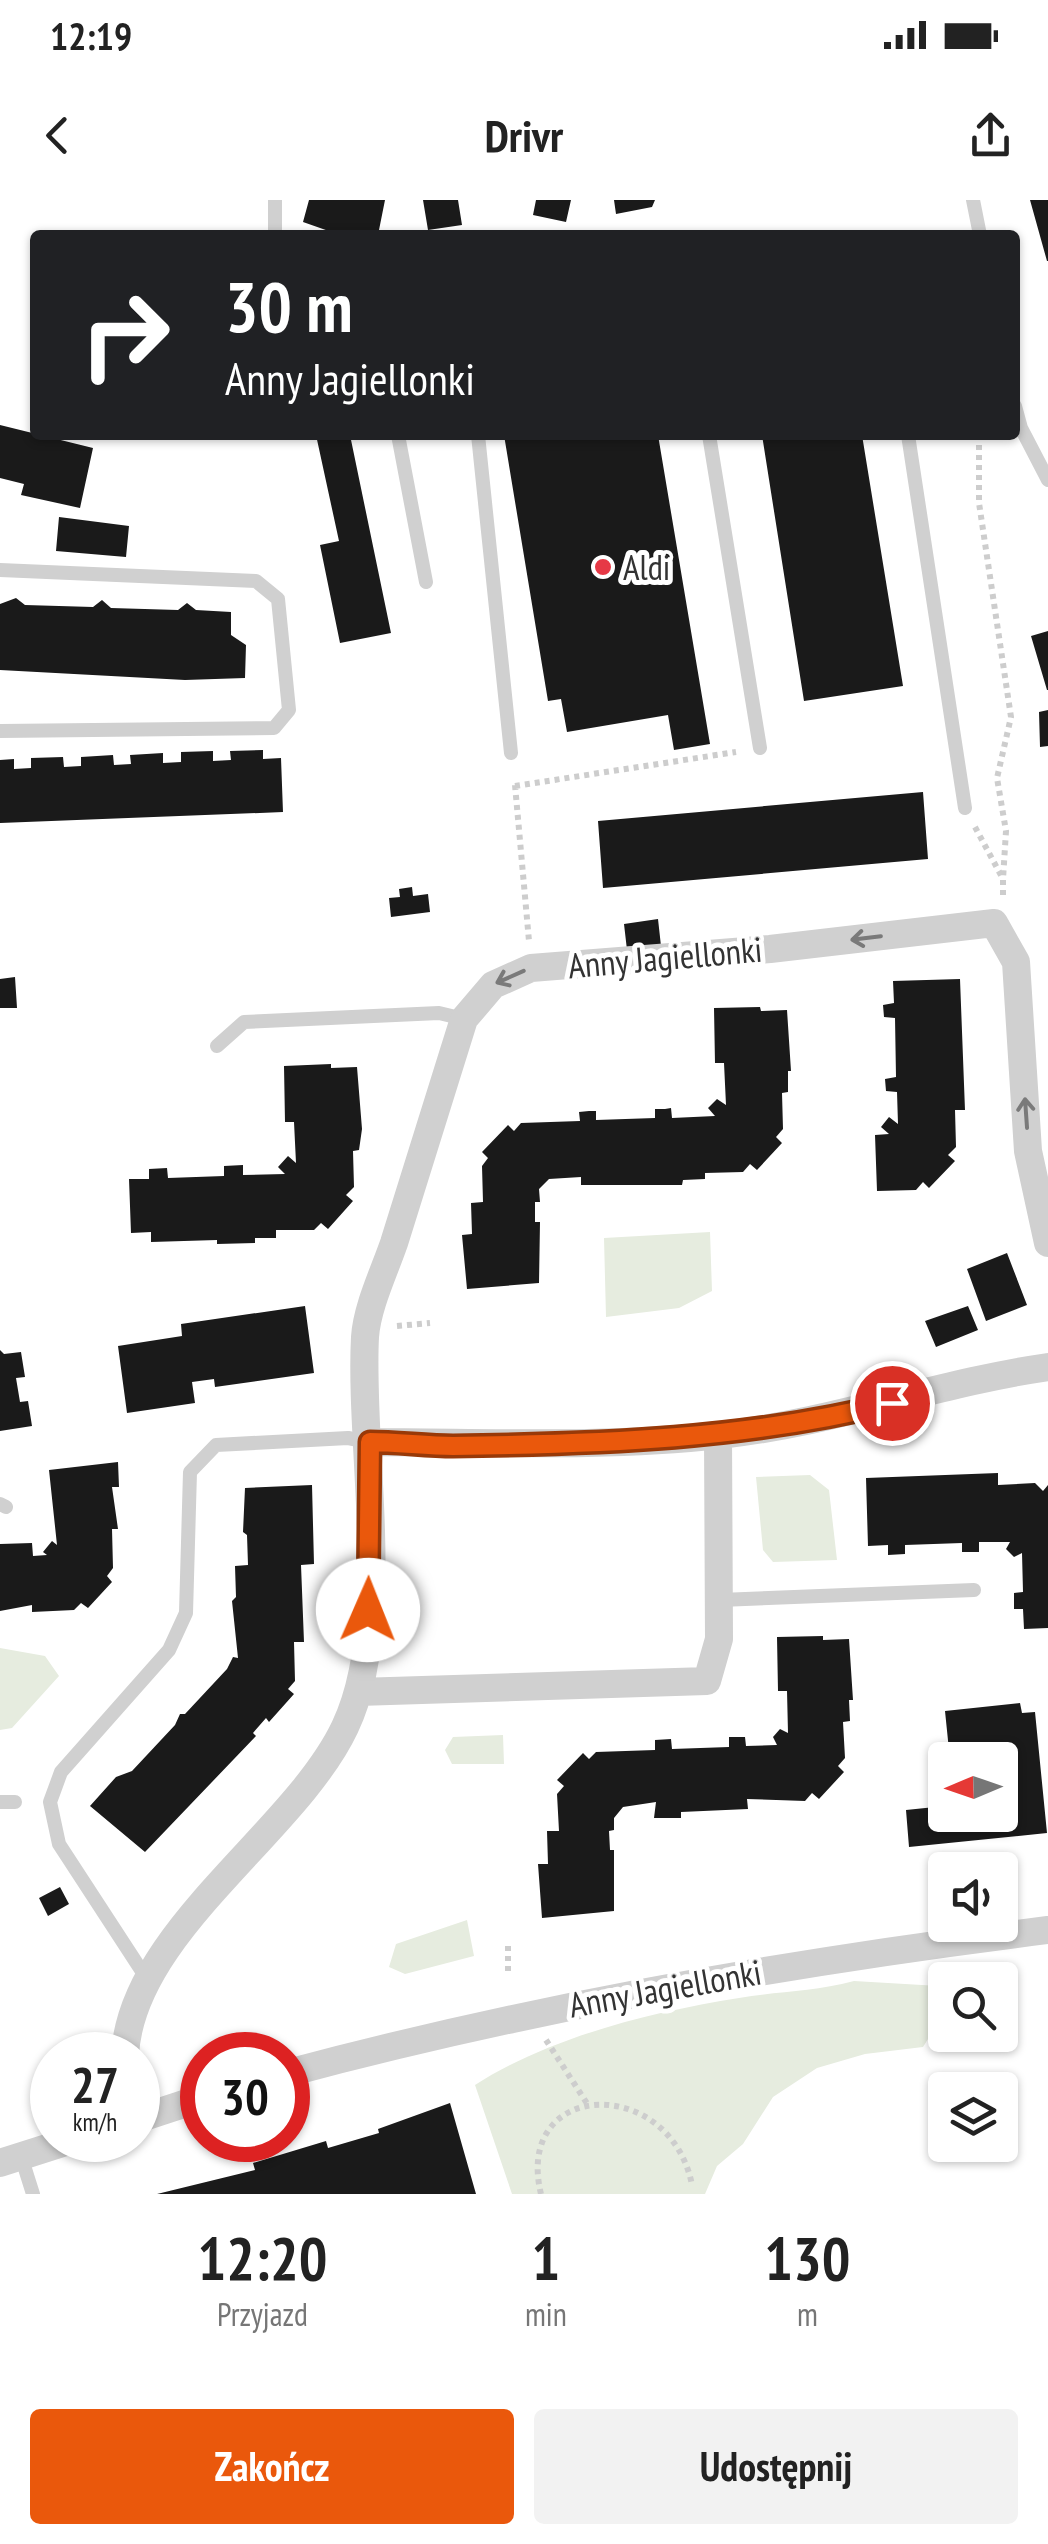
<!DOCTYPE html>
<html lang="pl">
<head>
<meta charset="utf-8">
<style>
	body { margin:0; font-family:"PT Sans Narrow",sans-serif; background:#f2f2f2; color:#222; height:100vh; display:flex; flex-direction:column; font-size:38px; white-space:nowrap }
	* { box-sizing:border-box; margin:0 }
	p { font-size:32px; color:#767676 }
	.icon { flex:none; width:55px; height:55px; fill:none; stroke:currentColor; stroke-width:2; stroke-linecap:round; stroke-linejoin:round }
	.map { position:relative; height:1994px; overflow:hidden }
	.details { display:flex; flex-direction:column; background:#fff; flex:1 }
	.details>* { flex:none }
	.top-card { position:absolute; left:30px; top:30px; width:990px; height:210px; border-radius:10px; box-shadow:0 2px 8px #0004; background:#202124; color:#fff; overflow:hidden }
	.needle { width:65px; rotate:268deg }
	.controls { position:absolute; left:928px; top:1542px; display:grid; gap:20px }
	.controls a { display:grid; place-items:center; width:90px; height:90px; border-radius:10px; background:#fff; box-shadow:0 2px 8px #0004; font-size:50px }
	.speed { position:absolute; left:30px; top:1832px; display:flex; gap:20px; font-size:50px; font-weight:700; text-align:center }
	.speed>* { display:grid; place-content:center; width:130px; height:130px; border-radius:50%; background:#fff; box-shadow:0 2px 8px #0004; line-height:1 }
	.speed small { font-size:25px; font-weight:400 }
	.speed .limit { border:15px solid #d22; background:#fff; color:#111 }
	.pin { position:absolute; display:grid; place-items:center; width:85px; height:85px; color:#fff; margin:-42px; border:5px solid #fff; border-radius:50%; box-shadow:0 2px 10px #0007 }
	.me { position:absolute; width:110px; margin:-55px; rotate:1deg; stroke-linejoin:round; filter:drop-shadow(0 0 8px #0008) }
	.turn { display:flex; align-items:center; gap:35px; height:210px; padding:0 30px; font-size:45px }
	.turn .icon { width:130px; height:130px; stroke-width:2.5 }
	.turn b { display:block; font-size:70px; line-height:85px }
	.eta { display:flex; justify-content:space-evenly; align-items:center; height:170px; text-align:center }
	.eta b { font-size:60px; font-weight:800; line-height:70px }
	.cta { display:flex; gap:20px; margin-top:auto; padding:20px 30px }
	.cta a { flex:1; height:115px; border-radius:10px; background:#ea580c; color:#fff; font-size:40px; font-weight:800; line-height:115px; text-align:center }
	.cta a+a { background:#f2f2f2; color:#222 }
	.status { display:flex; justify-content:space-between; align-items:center; height:70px; padding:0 50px; background:#fff; direction:ltr }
	.status svg { height:28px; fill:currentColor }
	header { display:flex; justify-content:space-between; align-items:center; height:130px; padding:0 30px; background:#fff; font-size:45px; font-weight:800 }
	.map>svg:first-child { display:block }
</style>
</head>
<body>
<div class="status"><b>12:19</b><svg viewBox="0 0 49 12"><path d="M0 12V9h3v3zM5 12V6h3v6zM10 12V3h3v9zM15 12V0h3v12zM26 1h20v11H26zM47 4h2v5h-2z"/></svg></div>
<header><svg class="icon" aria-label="back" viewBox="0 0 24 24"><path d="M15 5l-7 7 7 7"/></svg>Drivr<svg class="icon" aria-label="share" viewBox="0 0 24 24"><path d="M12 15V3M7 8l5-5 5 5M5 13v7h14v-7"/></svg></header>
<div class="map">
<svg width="1048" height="1994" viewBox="0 0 1048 1994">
	<rect width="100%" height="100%" fill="#fff"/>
	<path fill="#e6ecdf" d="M710,1032L712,1091L679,1108L606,1117L604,1038Z
		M810,1275L829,1290L837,1360L773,1362L763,1350L756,1277Z
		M0,1448L45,1456L59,1476L12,1528L0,1530Z
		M503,1535L504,1564H452L445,1550L453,1537Z
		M467,1720L474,1756L405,1774L389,1767L396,1744Z
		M854,1781L939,1786L945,1812L923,1847L865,1854L817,1868L773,1897L743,1944L717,1966L705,1994H512L475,1885C550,1837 651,1812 739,1798C779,1791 813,1792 854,1781Z"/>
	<path fill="#1a1a1a" d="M309,0H385L378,35H340L303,22Z
		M423,0H458L462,25L428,30Z
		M536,0H571L566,22L533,15Z
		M614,0H655L652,7L616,14Z
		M1030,0H1048V61H1047Z
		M0,225L93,248L80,308L21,295L24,284L0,278Z
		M316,235H350L391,433L340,443L320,345L339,341Z
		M504,235H658L710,544L674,550L668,515L567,532L561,499L548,501Z
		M762,235H862L903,486L804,501Z
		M59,317L129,326L126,357L56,351Z
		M16,398L25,405L93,407L102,400L111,408L178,410L187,403L196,410L231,412V435L246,445L245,478L185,480L0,470V404Z
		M1048,431V490H1047L1031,436Z
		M1048,510V546L1040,547L1039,512Z
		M263,550V559L281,558L283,612L0,623V560L14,559V569L31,568V558L63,557L64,567L81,566V557L113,555L114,565L131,564L130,555L163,553V563L181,562V552L213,551V561L231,560L230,551Z
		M923,592L928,659L603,688L598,621Z
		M412,687L413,696L428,694L430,712L391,717L389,698L400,697L399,689Z
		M658,719L661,746L627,750L624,724Z
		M15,777L17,808H0V779Z
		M960,779L965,910H955L956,947L948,955L955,961L929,988L923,982L916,990L877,991L875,935L889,934L881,927L889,917L898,924L897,892L886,891L885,879L896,877L895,818L884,817L883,805L894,803L893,781Z
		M760,807L761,811L787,810L791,871H788V892L782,893L783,929L776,937L782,943L757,970L750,964L743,972L705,973V979L683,980L682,985H581V977L549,979L539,989L540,1002H535V1022H540L539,1083L467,1089L462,1035L472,1034L471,1003L483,1002L482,966L488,958L482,952L508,925L514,931L521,923L580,921L579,912L589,911H596V920L655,918V909H665L671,908L672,918L715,916L708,908L717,899L726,905L724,863H715L714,808Z
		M331,864V868L357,867L362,929L359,950L353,951L354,987L346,995L353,1001L328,1029L321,1023L314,1030H276V1038H255V1043L217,1044V1040L151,1042V1032L131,1033L129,979H149V969L167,968L168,978L224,976V966L243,965V975L285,974L278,967L288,956L296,963L294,922H285L284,866Z
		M1007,1053L1027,1105L986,1121L967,1069Z
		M305,1106L314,1173L215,1187L214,1179L192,1182L195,1203L127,1213L118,1146L182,1136L181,1124Z
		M968,1106L978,1130L936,1147L925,1121Z
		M0,1150L4,1154L21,1152L25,1177L16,1178L20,1202L28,1201L32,1226L0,1231Z
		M118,1262L119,1287H112L118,1329H112L113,1368L107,1376L112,1382L88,1408L81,1403L74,1410L32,1412V1405L0,1411V1344L32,1343L33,1356L47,1355L43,1352L52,1341L57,1345L49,1270Z
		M998,1273V1285L1035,1283L1043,1291L1048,1285V1428L1024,1429L1023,1409H1014V1393L1023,1392L1022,1353L1014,1357L1006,1349L1010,1342H979V1352H962V1343L905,1345V1354L888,1355V1345L868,1346L866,1278Z
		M312,1285L314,1364L301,1365L304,1442H294L295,1481L288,1489L294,1494L269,1522L266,1518L253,1533L256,1536L145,1652L90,1606L116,1577L132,1571L175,1525L180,1514H185L227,1469L233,1457L238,1458L232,1401L236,1397L235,1366L248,1365L247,1335L243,1332L245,1288Z
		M823,1436V1440L849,1439L853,1500H849L850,1521L843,1522L845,1558L838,1566L844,1572L819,1599L812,1593L805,1601L747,1599L748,1609L681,1612V1618H654L656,1602L623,1607L614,1618V1630L609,1631L610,1650H614V1711L542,1718L538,1664H548L547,1631H559L557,1594L564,1586L557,1580L583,1553L589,1559L596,1552L655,1550V1540L671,1539L672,1549L729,1547V1537H745L746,1546L777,1545L773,1537L780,1529L788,1533L787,1491H778L777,1437Z
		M1020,1503L1022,1513L1035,1512L1047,1633L909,1647L906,1610L935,1607L932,1569L945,1568V1615H1000V1560H950L945,1511Z
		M60,1687L69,1704L48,1716L39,1698Z
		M450,1903L476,1994H157L255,1970L253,1963L326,1941L328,1948L379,1933L378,1929Z"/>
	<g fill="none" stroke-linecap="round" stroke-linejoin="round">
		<path stroke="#cdcdcd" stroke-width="6" stroke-dasharray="5 5" stroke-linecap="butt" d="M979,235V303L1011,517L997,578L1006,631L1003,679
			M515,585L529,741
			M515,586L736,552
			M975,627L1003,679V698
			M397,1126L430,1123
			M508,1746V1772
			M546,1840L588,1905
			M541,1994C513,1879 670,1874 692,1985"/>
		<path stroke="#d0d0d0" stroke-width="14" d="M275,0V35
			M973,0L980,35
			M1015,206L1021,228L1048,280
			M398,235L426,382
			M478,235L511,553
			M709,235L760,548
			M908,235L965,608
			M0,370L256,381L278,399L289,510L274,528L0,531
			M217,846L244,822L439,813L464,819
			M0,1304L6,1307
			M720,1400L974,1390
			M0,1602H15
			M147,1779L59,1644L50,1602L61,1572L169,1450L186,1413L190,1272L216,1245L348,1238L369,1242
			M21,1956L33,1994"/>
		<path stroke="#d0d0d0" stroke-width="28" d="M370,1242C486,1242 604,1248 720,1235C832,1223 937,1183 1048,1167
			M358,1492L707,1481L719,1439L718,1235
			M125,1855C131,1732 295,1633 345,1527C394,1424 359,1250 365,1137C367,1107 384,1072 394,1043C417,968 441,894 464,819L493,785L531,768L770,749L994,723L1016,762L1028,951L1048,1043
			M288,1873C538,1806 790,1762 1048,1730
			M138,1919L202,1898
			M0,1963L72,1940"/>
	</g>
	<defs><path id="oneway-shaft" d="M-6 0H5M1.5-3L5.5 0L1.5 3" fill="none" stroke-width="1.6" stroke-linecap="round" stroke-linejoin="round" transform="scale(2.5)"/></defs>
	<g stroke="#7a7a7a">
		<use href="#oneway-shaft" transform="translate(866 738) rotate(173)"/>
		<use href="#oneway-shaft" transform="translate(510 777) rotate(156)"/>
		<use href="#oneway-shaft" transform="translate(1026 913) rotate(-94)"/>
	</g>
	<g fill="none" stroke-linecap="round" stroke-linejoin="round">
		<defs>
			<path id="route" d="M368,1410L370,1242C398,1242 426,1246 453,1246C601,1244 749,1239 892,1203"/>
		</defs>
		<use href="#route" stroke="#983908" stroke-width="25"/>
		<use href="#route" stroke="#ea580c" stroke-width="18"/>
	</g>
	<circle fill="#e63946" stroke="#fff" stroke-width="4" cx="603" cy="367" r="10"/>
	<g text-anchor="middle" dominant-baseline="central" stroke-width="10" stroke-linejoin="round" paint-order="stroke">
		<g font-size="35" fill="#333" stroke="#fff" text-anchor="start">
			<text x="623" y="367">Aldi</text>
		</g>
		<g font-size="35" fill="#333" stroke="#fff">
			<text transform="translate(665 757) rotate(-5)">Anny Jagiellonki</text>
			<text transform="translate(665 1788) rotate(-10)">Anny Jagiellonki</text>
		</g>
	</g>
</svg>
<div class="controls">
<a><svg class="needle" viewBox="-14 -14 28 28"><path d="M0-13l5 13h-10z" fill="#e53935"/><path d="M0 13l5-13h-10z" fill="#767676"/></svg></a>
<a><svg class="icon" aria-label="sound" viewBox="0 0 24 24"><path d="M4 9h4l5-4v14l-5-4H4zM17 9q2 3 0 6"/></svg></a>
<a><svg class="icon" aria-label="search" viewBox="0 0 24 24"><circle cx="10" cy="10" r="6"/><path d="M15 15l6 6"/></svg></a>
<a><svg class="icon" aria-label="layers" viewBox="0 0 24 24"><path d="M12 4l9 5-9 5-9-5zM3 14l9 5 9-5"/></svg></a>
</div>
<div class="speed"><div>27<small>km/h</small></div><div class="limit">30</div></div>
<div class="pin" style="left:892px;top:1203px;background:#d93025"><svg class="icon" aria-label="arrive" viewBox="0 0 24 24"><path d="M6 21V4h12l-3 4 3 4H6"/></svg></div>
<svg class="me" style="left:368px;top:1410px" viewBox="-20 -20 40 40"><circle r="19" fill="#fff"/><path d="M0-13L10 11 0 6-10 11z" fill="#ea580c"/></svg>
<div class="top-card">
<div class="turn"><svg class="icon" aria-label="right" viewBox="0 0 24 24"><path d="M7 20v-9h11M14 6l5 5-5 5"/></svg><div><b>30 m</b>Anny Jagiellonki</div></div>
</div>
</div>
<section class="details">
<div class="eta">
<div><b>12:20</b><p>Przyjazd</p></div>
<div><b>1</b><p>min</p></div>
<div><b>130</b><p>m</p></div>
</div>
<div class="cta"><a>Zakończ</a><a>Udostępnij</a></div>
</section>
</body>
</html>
